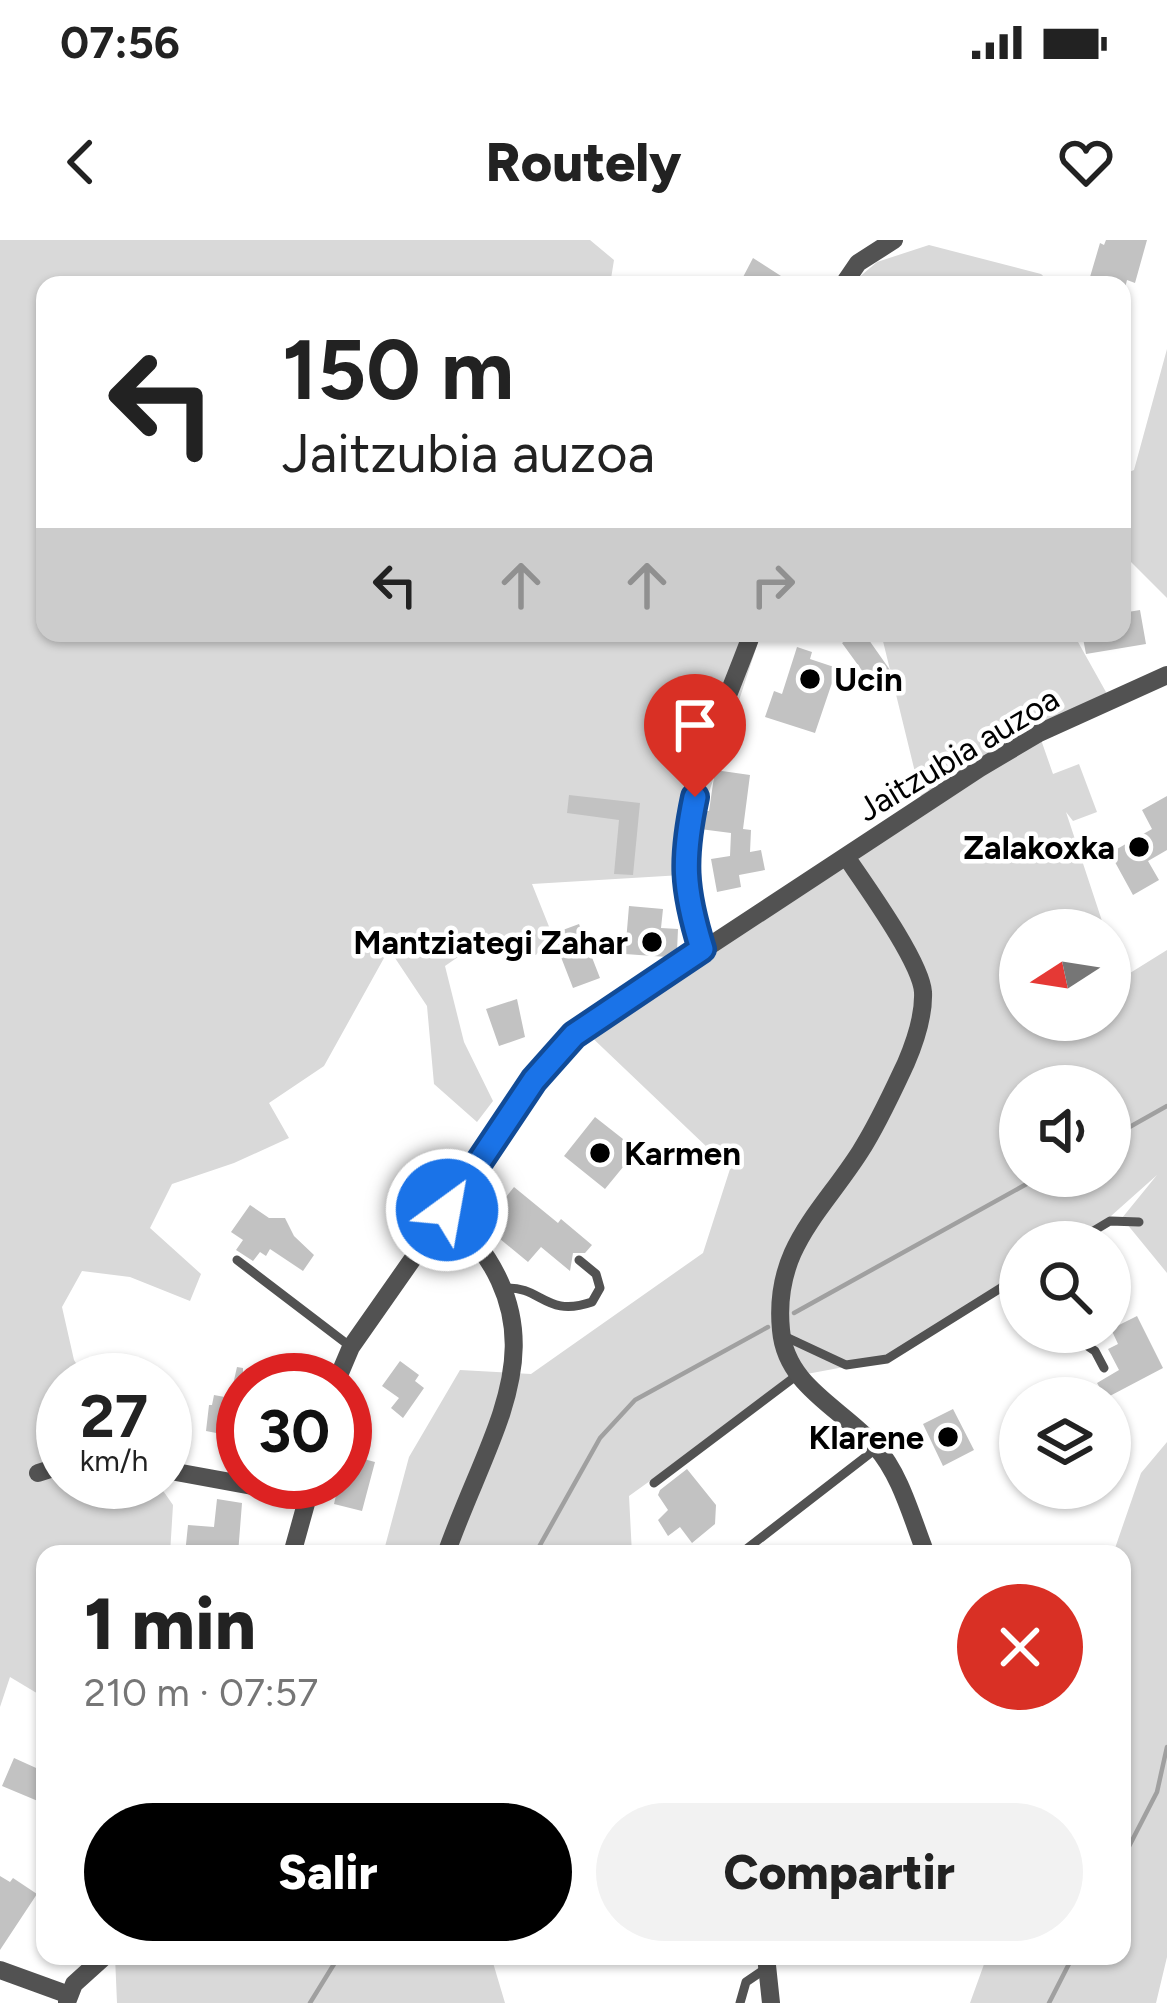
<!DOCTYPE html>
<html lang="es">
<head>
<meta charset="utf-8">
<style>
	body { margin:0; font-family:Figtree,sans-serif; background:#f2f2f2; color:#222; height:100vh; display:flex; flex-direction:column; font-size:45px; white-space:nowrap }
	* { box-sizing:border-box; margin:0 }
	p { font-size:39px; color:#767676 }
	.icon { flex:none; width:66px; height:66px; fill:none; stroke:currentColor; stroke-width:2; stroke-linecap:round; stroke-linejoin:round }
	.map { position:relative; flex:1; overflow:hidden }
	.drawer { position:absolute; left:36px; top:1305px; width:1095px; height:420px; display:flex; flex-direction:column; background:#fff; border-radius:24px; box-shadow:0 3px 9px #0004 }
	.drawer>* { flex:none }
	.hud { position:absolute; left:36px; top:36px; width:1095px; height:366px; border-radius:24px; box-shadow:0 3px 9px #0004; background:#fff; color:#222; overflow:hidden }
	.needle { width:78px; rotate:258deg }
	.tools { position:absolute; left:999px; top:669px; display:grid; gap:24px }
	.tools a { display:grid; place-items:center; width:132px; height:132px; border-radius:50%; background:#fff; box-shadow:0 3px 9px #0004; font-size:60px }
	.speed { position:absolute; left:36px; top:1113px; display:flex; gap:24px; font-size:60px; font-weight:700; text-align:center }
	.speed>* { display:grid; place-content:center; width:156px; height:156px; border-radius:50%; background:#fff; box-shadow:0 3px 9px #0004; line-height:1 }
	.speed small { font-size:30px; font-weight:400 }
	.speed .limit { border:18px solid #d22; background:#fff; color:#111 }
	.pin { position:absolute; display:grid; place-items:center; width:102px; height:102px; color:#fff; margin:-123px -51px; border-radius:50% 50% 50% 0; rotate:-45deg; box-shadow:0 0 12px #0007 }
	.pin .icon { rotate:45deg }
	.me { position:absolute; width:132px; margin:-66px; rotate:32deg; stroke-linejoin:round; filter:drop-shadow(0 0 9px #0008) }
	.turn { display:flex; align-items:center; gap:42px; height:252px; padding:0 48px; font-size:54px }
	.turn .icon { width:156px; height:156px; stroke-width:2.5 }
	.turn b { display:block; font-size:84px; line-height:102px }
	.lanes { display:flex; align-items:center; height:114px; padding:0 48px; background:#0003; justify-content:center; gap:60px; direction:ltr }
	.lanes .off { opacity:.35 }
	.round { display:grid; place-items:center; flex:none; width:126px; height:126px; border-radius:63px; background:#f2f2f2 }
	.head { display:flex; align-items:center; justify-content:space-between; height:204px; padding:0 48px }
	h1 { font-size:72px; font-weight:800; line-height:90px }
	.action { display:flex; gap:24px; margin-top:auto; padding:24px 48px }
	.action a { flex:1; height:138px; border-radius:72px; background:#000; color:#fff; font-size:48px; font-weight:800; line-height:138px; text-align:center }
	.action a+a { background:#f2f2f2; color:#222 }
	.status { display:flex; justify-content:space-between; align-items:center; height:84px; padding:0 60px; background:#fff; direction:ltr }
	.status svg { height:33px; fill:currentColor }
	header { display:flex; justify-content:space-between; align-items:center; height:156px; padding:0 48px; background:#fff; font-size:54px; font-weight:800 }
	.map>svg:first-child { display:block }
</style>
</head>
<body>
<div class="status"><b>07:56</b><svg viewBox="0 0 49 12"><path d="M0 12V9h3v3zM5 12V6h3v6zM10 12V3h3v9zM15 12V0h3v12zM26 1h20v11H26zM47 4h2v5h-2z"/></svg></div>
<header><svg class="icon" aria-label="back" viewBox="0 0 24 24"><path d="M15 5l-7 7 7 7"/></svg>Routely<svg class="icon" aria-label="heart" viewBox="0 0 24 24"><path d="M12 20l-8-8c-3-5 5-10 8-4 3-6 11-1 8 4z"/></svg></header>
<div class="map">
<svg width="1167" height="1763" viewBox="0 0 1167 1763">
	<rect width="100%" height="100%" fill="#fff"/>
	<path fill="#d9d9d9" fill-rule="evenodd" d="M0,0H590L614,20L610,45H45V393H761L682,635L532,644L552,694L536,715L491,694L445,726L464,802L493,861L477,882L434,844L427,766L389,709L324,826L269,863L289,898L234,923L172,944L150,988L201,1034L190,1061L130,1037L82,1031L62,1067L74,1120L87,1140H63V1242H157L173,1265L170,1314H45V1458L10,1437L0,1467Z
		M929,5L1041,34L1053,45H850L877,22Z
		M1167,109V358L1128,319L1122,317V235L1134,230Z
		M881,393H1073L1111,461L1039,494L1053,534L1079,524L1097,572L1073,581L1066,572L1105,690H1020V780H1110V704L1122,738L1167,710V1033L1122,978L1157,935L1111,976L1071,1002H1020V1034L887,1119L796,1136L629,1256L632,1314H383L409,1217L460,1130L531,1134L703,1013L730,929L583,789L923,565ZM1020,846H1110V936H1020Z
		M1167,1202V1717L1156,1763H970L987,1716H1122V1314H1113L1141,1233Z
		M115,1716H491L505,1763H117Z"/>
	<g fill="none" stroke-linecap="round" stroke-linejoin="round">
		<path stroke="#a0a0a0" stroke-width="4.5" d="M1110,898L1167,866
			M794,1073L1041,936
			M535,1314L600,1198L635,1160L768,1087
			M1122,1620L1157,1552L1167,1507
			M310,1763L339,1716
			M1049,1763L1073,1716"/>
	</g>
	<path fill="#c2c2c2" d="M1106,0H1147L1135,43L1127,40L1125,48L1090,37L1100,3L1104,5Z
		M753,18L795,45H751L742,39Z
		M1140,370L1146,404L1086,414L1082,393H1122V373Z
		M856,393H864L890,430L871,443L842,403Z
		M797,407L812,412L810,419L837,428L815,493L765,477L774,451L782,454Z
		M715,530L750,535L743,589L751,590L750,612L761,610L765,630L739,635L741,647L717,652L711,619L730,616L731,593L700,589L703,571H709Z
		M569,555L640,563L633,635L614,634L619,580L567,573Z
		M1167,556V610L1148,621L1159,640L1133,655L1110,613L1152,589L1142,570Z
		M629,666L663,669L661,688L678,689L677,711L667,717L625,714Z
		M579,684L600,738L573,748L552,694Z
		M517,759L525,797L499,806L486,769Z
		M595,877L637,910L605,949L564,916Z
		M514,947L558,983L561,979L592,1005L585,1013H573L570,1031L541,1007L528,1022L488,989L492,983L488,979Z
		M250,965L269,978H285L294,996L314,1015L303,1031L270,1009L266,1016L260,1012L253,1021L236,1010L243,1000L231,992Z
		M1137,1076L1163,1128L1106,1158L1097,1143L1119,1130L1108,1109L1118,1104L1111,1089Z
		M400,1121L419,1135L415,1141L424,1148L403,1178L391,1168L399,1158L382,1146Z
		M237,1127L243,1128V1191L239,1190L237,1197L206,1191L209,1165H212L214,1155L230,1158Z
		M953,1169L974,1210L943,1226L923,1184Z
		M345,1214L375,1222L362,1271L334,1264L339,1242H345Z
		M687,1229L716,1265L715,1284L692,1303L680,1287L668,1296L658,1280L668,1270L658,1255L660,1250Z
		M217,1259L242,1263L238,1314H185L188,1285L214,1287Z
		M14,1518L45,1532V1564L2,1546Z
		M0,1636L10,1642L13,1638L37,1654L0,1710Z"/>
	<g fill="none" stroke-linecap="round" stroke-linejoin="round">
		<path stroke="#525252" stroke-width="9" d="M1075,1002L1110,981L1139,982
			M237,1020L351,1107
			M1002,1047L1020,1060
			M505,1048C542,1046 545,1078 592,1062L600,1048L596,1034L579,1020
			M1067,1092L1095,1111L1104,1128
			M786,1097L846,1125L887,1119L1020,1036
			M654,1243L796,1136
			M740,1314L877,1208
			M740,1763L746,1742L768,1727"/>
		<path stroke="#525252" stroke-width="18" d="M843,45L858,23L894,0
			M847,618C866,646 921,722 923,752C924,775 915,802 906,823C892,853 878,884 860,912C821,973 773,1009 781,1090C786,1147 842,1168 876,1207C901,1235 912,1279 926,1314
			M702,709C692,678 685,650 684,617C683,552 730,455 752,393
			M447,970L534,840L574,795L980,528L1039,493L1167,435
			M337,1140L351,1107L447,970C571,1092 493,1180 446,1314
			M165,1230L308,1256
			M38,1233L63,1225
			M292,1314L312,1242
			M766,1716L771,1763
			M0,1730L69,1755
			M67,1762L74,1744L105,1716"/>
	</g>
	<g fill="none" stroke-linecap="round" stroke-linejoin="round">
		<defs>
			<path id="route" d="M447,970L534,840L574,795L702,709C683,648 682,619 695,557"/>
		</defs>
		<use href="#route" stroke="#114b97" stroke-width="30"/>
		<use href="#route" stroke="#1a73e8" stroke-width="21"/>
	</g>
	<g fill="#000" stroke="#fff" stroke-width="4.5">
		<circle cx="810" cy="439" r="12"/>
		<circle cx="1139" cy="607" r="12"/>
		<circle cx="652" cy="702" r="12"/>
		<circle cx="600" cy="913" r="12"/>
		<circle cx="948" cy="1197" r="12"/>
	</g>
	<g text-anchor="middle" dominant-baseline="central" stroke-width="9" stroke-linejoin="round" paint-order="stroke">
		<g font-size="33" font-weight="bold" fill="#000" stroke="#fff" text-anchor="end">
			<text x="834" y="439" text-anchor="start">Ucin</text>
			<text x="1115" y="607">Zalakoxka</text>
			<text x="628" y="702">Mantziategi Zahar</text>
			<text x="624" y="913" text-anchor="start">Karmen</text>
			<text x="924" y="1197">Klarene</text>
		</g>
		<g font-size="33" fill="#000" stroke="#fff">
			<text transform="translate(958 514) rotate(-31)">Jaitzubia auzoa</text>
		</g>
	</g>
</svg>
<div class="tools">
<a><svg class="needle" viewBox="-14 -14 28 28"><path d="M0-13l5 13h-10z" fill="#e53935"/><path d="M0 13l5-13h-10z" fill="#767676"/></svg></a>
<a><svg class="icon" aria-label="sound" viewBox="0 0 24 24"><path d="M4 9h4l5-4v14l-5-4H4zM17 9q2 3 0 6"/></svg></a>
<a><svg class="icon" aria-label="search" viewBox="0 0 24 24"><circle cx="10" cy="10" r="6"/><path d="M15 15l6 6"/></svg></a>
<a><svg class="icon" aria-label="layers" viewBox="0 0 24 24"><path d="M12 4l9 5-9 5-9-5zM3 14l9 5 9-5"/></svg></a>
</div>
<div class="speed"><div>27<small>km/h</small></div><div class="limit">30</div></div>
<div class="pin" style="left:695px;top:557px;background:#d93025"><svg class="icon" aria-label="arrive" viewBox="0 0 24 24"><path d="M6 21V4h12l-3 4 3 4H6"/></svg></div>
<svg class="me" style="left:447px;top:970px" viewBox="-20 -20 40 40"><circle r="17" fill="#1a73e8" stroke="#fff" stroke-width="3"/><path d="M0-11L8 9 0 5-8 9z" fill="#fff"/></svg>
<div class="hud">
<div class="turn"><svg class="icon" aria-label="left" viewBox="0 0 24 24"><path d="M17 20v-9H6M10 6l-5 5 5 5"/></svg><div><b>150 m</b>Jaitzubia auzoa</div></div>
<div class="lanes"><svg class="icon" aria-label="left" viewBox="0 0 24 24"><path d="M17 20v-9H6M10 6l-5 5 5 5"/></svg><svg class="icon off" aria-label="ahead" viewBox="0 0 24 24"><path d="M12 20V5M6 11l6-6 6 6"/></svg><svg class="icon off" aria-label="ahead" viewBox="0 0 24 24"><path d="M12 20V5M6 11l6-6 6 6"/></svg><svg class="icon off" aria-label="right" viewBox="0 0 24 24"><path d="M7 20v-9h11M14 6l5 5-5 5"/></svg></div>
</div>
<section class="drawer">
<div class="head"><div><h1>1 min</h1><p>210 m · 07:57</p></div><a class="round" style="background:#d93025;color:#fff"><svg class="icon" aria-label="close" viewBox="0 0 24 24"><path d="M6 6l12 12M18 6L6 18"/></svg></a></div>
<div class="action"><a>Salir</a><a>Compartir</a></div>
</section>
</div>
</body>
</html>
